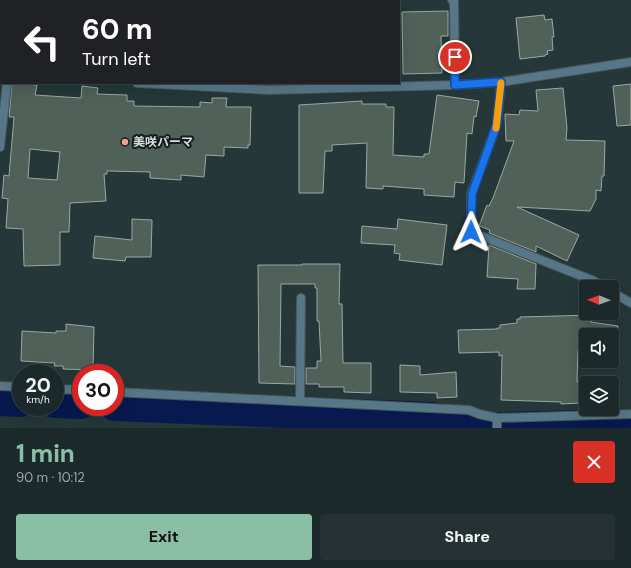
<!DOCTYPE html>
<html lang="en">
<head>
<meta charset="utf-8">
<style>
	body { margin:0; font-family:"DM Sans","Noto Sans JP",sans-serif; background:#253132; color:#f1f3f6; height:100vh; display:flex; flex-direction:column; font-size:15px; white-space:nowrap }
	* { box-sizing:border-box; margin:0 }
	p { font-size:13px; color:#a0a6a8 }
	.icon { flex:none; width:22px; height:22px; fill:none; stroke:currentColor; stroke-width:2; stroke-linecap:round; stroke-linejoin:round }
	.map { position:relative; height:428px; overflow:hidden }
	.panel { display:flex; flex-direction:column; background:#1c292a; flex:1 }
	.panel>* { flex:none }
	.top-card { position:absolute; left:0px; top:0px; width:400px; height:84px; box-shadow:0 4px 16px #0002,0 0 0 1px #3a4547; background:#202124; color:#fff; overflow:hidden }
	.needle { width:26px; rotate:271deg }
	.buttons { position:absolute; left:579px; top:280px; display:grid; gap:8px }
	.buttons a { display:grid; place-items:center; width:40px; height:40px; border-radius:4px; background:#1c292a; box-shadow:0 4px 16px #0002,0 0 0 1px #3a4547; font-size:20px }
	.speed { position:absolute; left:12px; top:364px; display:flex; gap:8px; font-size:20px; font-weight:700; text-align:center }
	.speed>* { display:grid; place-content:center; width:52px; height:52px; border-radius:50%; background:#1c292a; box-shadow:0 4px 16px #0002,0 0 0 1px #3a4547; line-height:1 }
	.speed small { font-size:10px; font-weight:400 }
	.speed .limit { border:6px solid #d22; background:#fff; color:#111 }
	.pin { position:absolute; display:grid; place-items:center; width:34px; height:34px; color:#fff; margin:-17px; border:2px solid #fff; border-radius:50%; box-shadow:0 1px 4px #0007 }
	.me { position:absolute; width:44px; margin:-22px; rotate:1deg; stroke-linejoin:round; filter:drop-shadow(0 0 3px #0008) }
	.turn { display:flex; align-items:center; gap:14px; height:84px; padding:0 16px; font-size:18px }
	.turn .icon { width:52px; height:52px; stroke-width:2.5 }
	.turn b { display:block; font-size:28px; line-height:34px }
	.round { display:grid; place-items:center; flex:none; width:42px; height:42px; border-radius:4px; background:#253132 }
	.summary { display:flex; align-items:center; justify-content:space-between; height:68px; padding:0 16px }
	h1 { font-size:24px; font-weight:800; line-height:30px; color:#8abfa5 }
	.primary-button { display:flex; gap:8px; margin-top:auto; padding:8px 16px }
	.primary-button a { flex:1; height:46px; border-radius:4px; background:#8abfa5; color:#111; font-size:16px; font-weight:800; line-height:46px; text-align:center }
	.primary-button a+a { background:#253132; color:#f1f3f6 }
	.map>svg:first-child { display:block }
</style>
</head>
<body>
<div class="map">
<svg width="631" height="428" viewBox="0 0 631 428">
	<rect width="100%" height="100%" fill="#253738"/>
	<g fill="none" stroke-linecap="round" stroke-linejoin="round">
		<path stroke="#07194e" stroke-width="32" d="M0,400L21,401
			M55,402L81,403
			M115,405L432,418L452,422L462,426L474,428
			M502,428L631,425"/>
	</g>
	<path fill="#506159" stroke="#97aaa1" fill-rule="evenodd" d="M448,11V36H441L442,73L403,74L402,12Z
		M544,15L545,20L552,19L554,37H552L553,50L547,51L548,54L545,55V56L520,59L516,18Z
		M12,83L37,85L35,95L81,98L82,86L98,88L97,94L127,95V101H134V106L200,107V102L212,103V98H227L226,107H251L250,145H248V148L224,147V156L206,155L204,177L181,175V180L150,178V172L107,171V174H104L106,201L70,203L69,232H60V265L24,266L23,229L6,228L8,199L2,198L4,175L9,176L14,117H9ZM30,149L60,152L57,180L28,178Z
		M631,84V125L617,126L613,86Z
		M563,88L567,128L566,140L605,141L604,176H602L601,191L596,190V199L590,211L517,207L579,235L567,261L536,246V252L489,233L490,230L479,226L487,205L489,206L493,198L514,141H506L505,114L519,115L520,110L538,111L536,90Z
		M437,95L479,101L476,117L474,116L472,134L467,133L464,183L455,182L454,197L424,195V189L383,186V189L366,188L367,143L332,145V151H325L323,193H299V105L362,101V104H386V107H394L393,155L424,157V154H429Z
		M132,219L152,220L151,257H126L125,261L93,258L95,236L132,240Z
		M398,219L447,225L442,265L399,260L400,254L394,253L395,245L361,243L362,226L397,229Z
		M489,245L536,264L535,289H517L518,279L487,277Z
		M302,264H340L339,304H342L343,363H371V393L344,392V387H319V384H306V368H317V361H321L319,321H317V288H315V284H281L280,366L295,367V384L259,383L258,265H302Z
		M594,315L591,322L618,326L614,356H612V335H586V352L578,351L577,382L581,381L582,403L561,404V402L501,400L502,355L499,356V352L459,353L458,330L497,329V328H500V325L517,323V319H520V317Z
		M66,324L94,327L93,370L63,369V366H54L55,363L21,361L22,331L56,333V331H66Z
		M400,365L420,366V375L456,372L457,397L437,398V393L400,392Z"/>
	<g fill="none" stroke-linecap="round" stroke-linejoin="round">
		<defs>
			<path id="street" d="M270,0H271
				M452,0L454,1L455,85
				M0,69H1
				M501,82L497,124L471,194V232L594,281L604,287
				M137,83L270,90L455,85L501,82L631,62
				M0,147L7,83
				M612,292L631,303
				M0,386L21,387
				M55,389L81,390
				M115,392L469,410L479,414L497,418L631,414
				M300,401L301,298
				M497,428V418"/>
		</defs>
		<use href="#street" stroke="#445556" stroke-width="10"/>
		<use href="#street" stroke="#577788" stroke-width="8"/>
	</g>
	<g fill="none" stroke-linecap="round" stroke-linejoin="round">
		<defs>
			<path id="route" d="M455,57V85L501,82L497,124L472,194L471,232"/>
		</defs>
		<use href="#route" stroke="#114b97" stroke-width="10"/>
		<use href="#route" stroke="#1a73e8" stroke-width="7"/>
		<path stroke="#f59e0b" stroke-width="7" d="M496,128L501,83"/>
	</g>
	<circle fill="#f49d8b" stroke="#151d1d" stroke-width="1.5" cx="125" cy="142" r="4"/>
	<g text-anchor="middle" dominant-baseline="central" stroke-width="4" stroke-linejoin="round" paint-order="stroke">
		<g font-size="12" font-weight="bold" fill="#d3dedf" stroke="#151d1d" text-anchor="start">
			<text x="133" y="142">美咲パーマ</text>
		</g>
	</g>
</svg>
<div class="buttons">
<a><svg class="needle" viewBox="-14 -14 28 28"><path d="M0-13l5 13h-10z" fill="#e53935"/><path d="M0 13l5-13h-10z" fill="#a0a6a8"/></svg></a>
<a><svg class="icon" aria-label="sound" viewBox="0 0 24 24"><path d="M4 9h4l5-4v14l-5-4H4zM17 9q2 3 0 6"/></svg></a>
<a><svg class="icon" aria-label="layers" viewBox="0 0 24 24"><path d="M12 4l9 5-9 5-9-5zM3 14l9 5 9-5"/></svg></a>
</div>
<div class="speed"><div>20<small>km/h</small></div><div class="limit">30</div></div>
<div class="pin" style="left:455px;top:57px;background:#d93025"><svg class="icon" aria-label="arrive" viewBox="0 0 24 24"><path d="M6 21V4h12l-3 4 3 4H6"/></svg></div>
<svg class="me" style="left:471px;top:232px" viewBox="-20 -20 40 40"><path d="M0-17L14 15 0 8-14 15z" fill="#1a73e8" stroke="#fff" stroke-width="4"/></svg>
<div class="top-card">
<div class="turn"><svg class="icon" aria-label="left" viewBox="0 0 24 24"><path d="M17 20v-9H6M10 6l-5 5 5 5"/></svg><div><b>60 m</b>Turn left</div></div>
</div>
</div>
<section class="panel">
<div class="summary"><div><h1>1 min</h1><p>90 m · 10:12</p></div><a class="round" style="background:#d93025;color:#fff"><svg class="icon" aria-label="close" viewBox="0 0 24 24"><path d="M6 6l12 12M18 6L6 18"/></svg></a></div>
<div class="primary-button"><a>Exit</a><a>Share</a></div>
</section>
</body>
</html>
